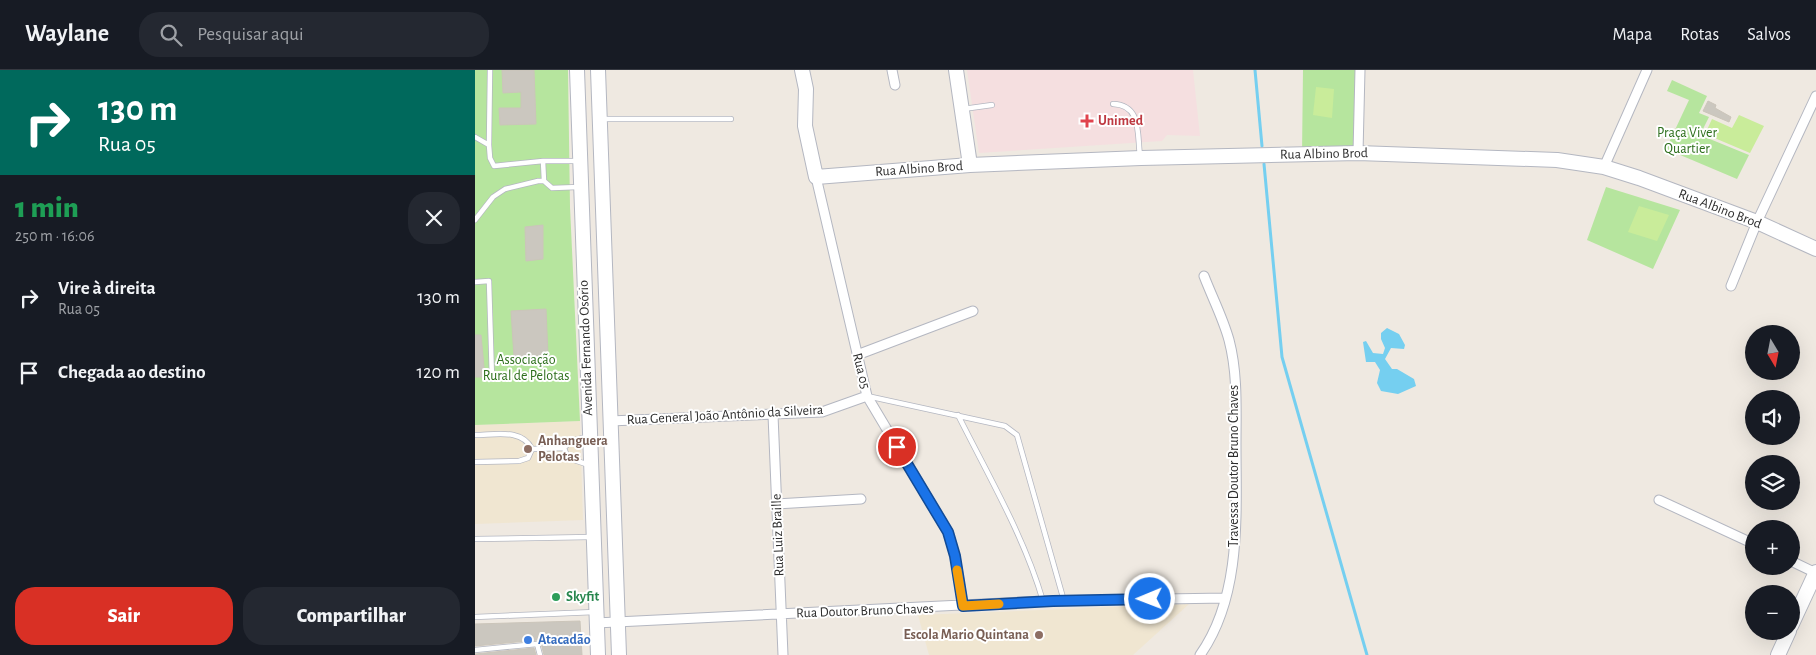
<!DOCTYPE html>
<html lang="pt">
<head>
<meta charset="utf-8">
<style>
	body { margin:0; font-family:"Alegreya Sans",sans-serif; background:#242831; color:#f1f3f6; height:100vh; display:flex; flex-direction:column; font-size:19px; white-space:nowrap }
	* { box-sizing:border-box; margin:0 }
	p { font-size:16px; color:#9ea1a6 }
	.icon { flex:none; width:28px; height:28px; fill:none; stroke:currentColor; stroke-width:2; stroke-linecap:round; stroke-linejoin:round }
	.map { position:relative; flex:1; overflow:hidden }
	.sheet { display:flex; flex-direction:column; background:#171b24; width:475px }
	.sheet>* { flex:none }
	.top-card { background:#00695c; color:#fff; overflow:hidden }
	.needle { width:32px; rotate:170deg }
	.buttons { position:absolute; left:1270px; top:255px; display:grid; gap:10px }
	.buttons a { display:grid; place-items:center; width:55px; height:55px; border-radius:50%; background:#171b24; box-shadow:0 5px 20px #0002; font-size:25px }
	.pin { position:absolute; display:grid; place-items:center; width:42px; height:42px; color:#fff; margin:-21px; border:2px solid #fff; border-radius:50%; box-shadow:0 1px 5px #0007 }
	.me { position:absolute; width:55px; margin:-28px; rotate:269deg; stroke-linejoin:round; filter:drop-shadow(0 0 4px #0008) }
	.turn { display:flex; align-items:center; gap:18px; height:105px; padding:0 15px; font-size:22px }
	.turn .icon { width:65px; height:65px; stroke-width:2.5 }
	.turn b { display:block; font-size:35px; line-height:42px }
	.round { display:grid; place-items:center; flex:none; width:52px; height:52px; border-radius:20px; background:#242831 }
	.summary { display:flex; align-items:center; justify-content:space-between; height:85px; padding:0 15px }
	h1 { font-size:30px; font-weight:800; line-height:38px; color:#1e9e55 }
	.primary-button { display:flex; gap:10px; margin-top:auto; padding:10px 15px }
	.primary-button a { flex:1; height:58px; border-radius:20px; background:#d93025; color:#fff; font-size:20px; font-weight:800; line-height:58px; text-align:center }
	.primary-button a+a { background:#242831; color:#f1f3f6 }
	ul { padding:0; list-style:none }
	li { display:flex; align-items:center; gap:15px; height:75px; padding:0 15px }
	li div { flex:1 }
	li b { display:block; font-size:19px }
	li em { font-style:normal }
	header { display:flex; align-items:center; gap:30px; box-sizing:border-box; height:70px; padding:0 25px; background:#171b24; border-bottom:1px solid #363941 }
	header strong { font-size:24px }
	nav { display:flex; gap:28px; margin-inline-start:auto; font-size:18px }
	.search { width:350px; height:45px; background:#242831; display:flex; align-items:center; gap:12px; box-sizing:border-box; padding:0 18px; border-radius:20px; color:#9ea1a6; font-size:19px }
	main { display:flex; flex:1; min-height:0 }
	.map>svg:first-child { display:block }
</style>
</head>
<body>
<header>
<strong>Waylane</strong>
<div class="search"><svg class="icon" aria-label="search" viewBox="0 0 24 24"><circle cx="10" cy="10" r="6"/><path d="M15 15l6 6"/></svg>Pesquisar aqui</div>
<nav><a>Mapa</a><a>Rotas</a><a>Salvos</a></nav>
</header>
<main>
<section class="sheet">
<div class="top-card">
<div class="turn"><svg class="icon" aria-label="right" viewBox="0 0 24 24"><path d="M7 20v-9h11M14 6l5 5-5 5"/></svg><div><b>130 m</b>Rua 05</div></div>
</div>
<div class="summary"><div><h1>1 min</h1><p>250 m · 16:06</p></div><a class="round"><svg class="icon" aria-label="close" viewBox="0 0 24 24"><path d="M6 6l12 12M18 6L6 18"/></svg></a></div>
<ul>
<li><svg class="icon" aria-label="right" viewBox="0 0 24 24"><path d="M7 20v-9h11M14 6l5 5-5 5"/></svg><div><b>Vire à direita</b><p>Rua 05</p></div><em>130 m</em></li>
<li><svg class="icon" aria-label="arrive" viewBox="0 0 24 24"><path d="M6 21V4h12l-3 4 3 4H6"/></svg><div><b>Chegada ao destino</b></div><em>120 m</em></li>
</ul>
<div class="primary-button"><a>Sair</a><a>Compartilhar</a></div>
</section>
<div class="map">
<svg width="1341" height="585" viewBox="0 0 1341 585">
	<rect width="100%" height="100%" fill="#efe9e1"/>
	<path fill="#f0e6d1" d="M105,351L108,450L0,454V355Z
		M714,534L658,585H454L443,545Z"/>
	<path fill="#f5dfe0" d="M492,0H718L725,66L692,65L687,71L504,83Z"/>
	<path fill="#b6e59e" d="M0,0H93L95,137L105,351L0,355Z
		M828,0H885L883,83L827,84Z
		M1197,10L1232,26L1224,43L1234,47L1225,65L1274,85L1262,109L1191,79L1214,30L1192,21Z
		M1131,117L1205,140L1178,199L1112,170Z"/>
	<path fill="#c9ec9a" d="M841,17L859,19L857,48L838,45Z
		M1264,45L1289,56L1275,83L1230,64L1237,49L1257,58Z
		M1164,136L1194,145L1182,171L1153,162Z"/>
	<path fill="#75cff0" d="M912,258L924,264L930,275L929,279L916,278L910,289L917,299H922L939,309L941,316L923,324L906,321L902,313L905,300L900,292H891L888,272L891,271L898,283L908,284L910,278L906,269V263Z"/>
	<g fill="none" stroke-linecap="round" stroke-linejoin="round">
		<path stroke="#75cff0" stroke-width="3" d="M780,0L787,76
			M789,94L807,287L892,585"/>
	</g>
	<path fill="#cbc7bf" stroke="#cbc5ba" d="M27,0H59L61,54L25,55L24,38H46V22L28,23Z
		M1233,31L1241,35L1240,38L1256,47L1254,52L1228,41Z
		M68,155V189L51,191L50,157Z
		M71,239L73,285L39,287L36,241Z
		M0,265H6L10,307H0Z
		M105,551L107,585H69L66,573L62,570L0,576V554Z
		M59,578L61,585H0V584Z"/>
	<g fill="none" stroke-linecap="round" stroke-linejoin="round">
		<defs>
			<path id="lane" d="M638,34C667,35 662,64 665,86
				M488,39L517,35
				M126,49H256
				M0,67L14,75L15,88L19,96L68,91
				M14,75L15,0
				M69,111L68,91H103
				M0,150L18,127L30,119L63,111H69L77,118L104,117
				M0,212L14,211L17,309
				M392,326L530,356L542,365L589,531
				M483,345C513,405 549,466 568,531
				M0,365C20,365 47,358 57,379L53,388L44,391L0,392
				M112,367L96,371L89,378L93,388L114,395
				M57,379L89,378
				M0,469L116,467
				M0,547L120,542
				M0,580L62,574L65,585"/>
			<path id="street" d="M417,0L420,15
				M883,83L885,0
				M1129,97L1172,0
				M341,107L392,326L473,462L480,486L488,536
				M1256,216L1282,152L1341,26
				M382,285L498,241
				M298,345L308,585
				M135,351L347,342L392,326
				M1184,430L1279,474
				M301,434L386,429
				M1316,491L1341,503
				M121,553L568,531L750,528
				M725,585C767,526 761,443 761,375C761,341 763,304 754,270C748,248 737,227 729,206"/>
			<path id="secondary" d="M102,0L123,585
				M123,0L144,585
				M327,0L331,19L330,56L341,107L495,95L666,88L883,83L1082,90L1129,97L1164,108L1282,152L1341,179
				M481,0L495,95
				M1316,556L1341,502
				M1303,585L1314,561"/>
		</defs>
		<use href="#lane" stroke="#b4b7c1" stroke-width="6"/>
		<use href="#street" stroke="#b4b7c1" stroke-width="11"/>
		<use href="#secondary" stroke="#b4b7c1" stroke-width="16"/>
		<use href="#lane" stroke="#fff" stroke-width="4.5"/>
		<use href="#street" stroke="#fff" stroke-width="9"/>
		<use href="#secondary" stroke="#fff" stroke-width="14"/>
	</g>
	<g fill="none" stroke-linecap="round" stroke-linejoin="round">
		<defs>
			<path id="route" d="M422,377L473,462L480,486L488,536L578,531L675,529"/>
		</defs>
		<use href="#route" stroke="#114b97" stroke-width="12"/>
		<use href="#route" stroke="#1a73e8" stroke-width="9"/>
		<path stroke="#f59e0b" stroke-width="9" d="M482,500L488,536L524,534"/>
	</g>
	<path fill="#e0444e" stroke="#fff" stroke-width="2" d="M609.5 43.5h5v5h5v5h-5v5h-5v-5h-5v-5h5z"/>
	<g fill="#8d6e63" stroke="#fff" stroke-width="2">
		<circle cx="53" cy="379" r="5"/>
		<circle cx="564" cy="565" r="5"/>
	</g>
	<circle fill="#2e9e5b" stroke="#fff" stroke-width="2" cx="81" cy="527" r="5"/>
	<circle fill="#3f7fe0" stroke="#fff" stroke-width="2" cx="53" cy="570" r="5"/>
	<g text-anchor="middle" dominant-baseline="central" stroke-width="4" stroke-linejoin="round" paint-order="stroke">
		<g font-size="14" font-weight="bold" fill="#be3a42" stroke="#fff" text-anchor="start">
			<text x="623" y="51">Unimed</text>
		</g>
		<g font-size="14" fill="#2c6e1b" stroke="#fff">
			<text x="1212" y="63">Praça Viver<tspan x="1212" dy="16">Quartier</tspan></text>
			<text x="51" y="290">Associação<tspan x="51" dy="16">Rural de Pelotas</tspan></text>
		</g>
		<g font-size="14" fill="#2e2e2e" stroke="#fff">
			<text transform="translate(849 84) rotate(-1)">Rua Albino Brod</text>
			<text transform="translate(444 99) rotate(-4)">Rua Albino Brod</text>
			<text transform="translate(1245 139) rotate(21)">Rua Albino Brod</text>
			<text transform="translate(111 278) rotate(-92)">Avenida Fernando Osório</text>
			<text transform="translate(386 301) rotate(76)">Rua 05</text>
			<text transform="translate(250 345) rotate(-3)">Rua General João Antônio da Silveira</text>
			<text transform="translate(759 396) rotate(-90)">Travessa Doutor Bruno Chaves</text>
			<text transform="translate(303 465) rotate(-92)">Rua Luiz Braille</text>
			<text transform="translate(390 541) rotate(-2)">Rua Doutor Bruno Chaves</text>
		</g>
		<g font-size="14" font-weight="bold" fill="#785e54" stroke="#fff" text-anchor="start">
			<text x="63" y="371">Anhanguera<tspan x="63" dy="16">Pelotas</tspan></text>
			<text x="554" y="565" text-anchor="end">Escola Mario Quintana</text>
		</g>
		<g font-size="14" font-weight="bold" fill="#27864d" stroke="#fff" text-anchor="start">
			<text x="91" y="527">Skyfit</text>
		</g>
		<g font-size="14" font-weight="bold" fill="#366cbe" stroke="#fff" text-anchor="start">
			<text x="63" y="570">Atacadão</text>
		</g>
	</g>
</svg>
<div class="buttons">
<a><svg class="needle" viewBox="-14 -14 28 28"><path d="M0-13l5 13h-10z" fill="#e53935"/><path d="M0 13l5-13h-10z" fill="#9ea1a6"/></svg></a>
<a><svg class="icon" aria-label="sound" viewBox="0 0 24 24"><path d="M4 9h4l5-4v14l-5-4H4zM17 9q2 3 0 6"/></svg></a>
<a><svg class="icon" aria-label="layers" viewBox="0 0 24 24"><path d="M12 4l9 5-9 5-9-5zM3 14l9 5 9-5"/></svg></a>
<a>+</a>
<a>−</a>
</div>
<div class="pin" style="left:422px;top:377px;background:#d93025"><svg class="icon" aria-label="arrive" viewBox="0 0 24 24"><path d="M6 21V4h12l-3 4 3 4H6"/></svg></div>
<svg class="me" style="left:675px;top:529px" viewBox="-20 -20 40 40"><circle r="17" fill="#1a73e8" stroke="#fff" stroke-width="3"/><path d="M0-11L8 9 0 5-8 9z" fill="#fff"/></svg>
</div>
</main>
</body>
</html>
